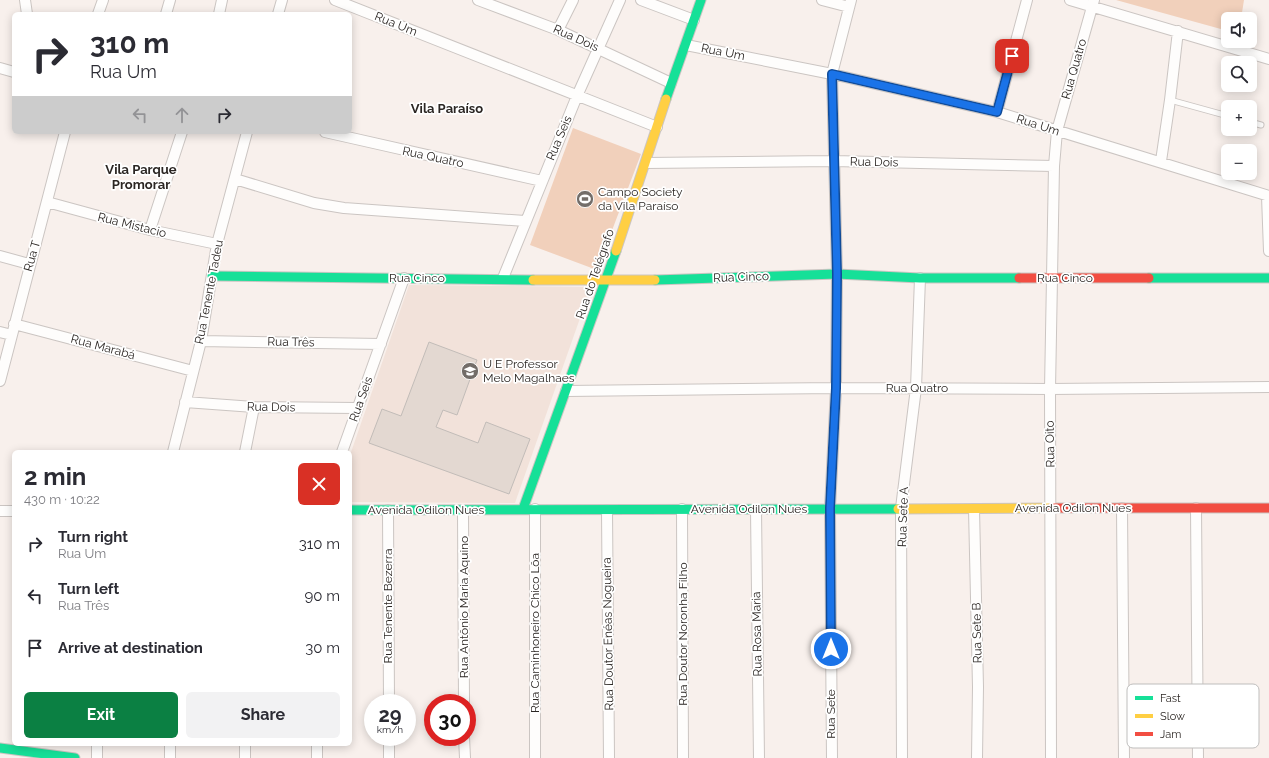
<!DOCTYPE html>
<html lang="en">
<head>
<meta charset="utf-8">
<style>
	body { margin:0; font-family:Raleway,sans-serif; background:#f2f2f3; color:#2b2b33; height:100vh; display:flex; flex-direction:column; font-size:15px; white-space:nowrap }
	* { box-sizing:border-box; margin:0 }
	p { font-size:13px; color:#7c7c81 }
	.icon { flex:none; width:22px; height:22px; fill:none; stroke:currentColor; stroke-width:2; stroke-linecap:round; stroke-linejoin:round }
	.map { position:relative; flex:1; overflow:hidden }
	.panel { position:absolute; left:12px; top:450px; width:340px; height:296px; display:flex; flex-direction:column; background:#fff; border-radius:6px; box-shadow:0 2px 10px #0003 }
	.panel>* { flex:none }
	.top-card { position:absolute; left:12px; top:12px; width:340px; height:122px; border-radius:6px; box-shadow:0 2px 10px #0003; background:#fff; color:#2b2b33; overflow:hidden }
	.controls { position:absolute; left:1221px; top:12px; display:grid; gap:8px }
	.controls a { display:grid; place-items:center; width:36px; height:36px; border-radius:6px; background:#fff; box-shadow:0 2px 10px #0003; font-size:20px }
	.speed { position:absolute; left:364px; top:694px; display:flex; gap:8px; font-size:20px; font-weight:700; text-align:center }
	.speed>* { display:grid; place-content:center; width:52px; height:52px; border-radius:50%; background:#fff; box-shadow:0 2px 10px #0003; line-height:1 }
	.speed small { font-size:10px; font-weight:400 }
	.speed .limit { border:6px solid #d22; background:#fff; color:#111 }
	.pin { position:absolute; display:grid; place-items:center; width:34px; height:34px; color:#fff; margin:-17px; border-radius:8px; box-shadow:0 2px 6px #0006 }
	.me { position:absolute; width:44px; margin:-22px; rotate:0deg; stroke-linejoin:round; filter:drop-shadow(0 0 3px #0008) }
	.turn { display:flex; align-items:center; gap:14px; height:84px; padding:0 12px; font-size:18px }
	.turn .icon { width:52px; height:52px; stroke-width:2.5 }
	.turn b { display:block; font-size:28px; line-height:34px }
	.lanes { display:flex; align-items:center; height:38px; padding:0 12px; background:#0003; justify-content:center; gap:20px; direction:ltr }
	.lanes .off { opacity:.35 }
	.round { display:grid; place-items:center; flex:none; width:42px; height:42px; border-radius:6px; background:#f2f2f3 }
	.overview { display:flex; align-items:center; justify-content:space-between; height:68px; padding:0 12px }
	h1 { font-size:24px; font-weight:700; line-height:30px }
	.action { display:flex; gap:8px; margin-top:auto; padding:8px 12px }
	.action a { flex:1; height:46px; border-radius:6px; background:#0b8043; color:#fff; font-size:16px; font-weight:700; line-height:46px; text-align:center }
	.action a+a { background:#f2f2f3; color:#2b2b33 }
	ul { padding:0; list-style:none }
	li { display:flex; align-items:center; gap:12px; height:52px; padding:0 12px }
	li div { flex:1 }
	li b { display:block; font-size:15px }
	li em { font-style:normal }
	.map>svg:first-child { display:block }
</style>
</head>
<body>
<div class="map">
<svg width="1269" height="758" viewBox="0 0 1269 758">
	<rect width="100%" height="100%" fill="#f8f0ec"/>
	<path fill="#f2e2da" d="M409,285L591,287L515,503L350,502V455Z"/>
	<path fill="#f1d0bb" d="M1116,0H1244L1241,19H1228V31Z
		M573,128L641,154L597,270L530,245Z"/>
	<path fill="#e3d8d1" stroke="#c2bcb8" d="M429,342L477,360L457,415L443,410L436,427L478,443L486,422L530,439L509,494L369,443L382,409L401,416Z"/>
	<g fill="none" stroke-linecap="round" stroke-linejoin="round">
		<defs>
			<path id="lane" d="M1170,100L1228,116
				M1250,122L1261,125"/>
			<path id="street" d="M25,0L27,14
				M335,0L657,127
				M478,0L558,30L671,83
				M641,0L694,20
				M822,0L849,7
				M1070,0L1269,59
				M98,14L103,0
				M166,14L170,0
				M219,14L222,0
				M278,14L282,0
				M558,30L573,0
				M686,45L832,74L997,112L1269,196
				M0,68L14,72
				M997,112L1027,0
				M325,132L542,181
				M1161,161L1170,100L1178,31
				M646,163L833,161L1054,166
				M235,179L314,203L344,208L525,221
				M1267,196L1269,251
				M47,202L150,230L217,244
				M150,230L182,132
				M0,256L29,264
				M503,278L577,96L620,0
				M14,324L193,371
				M0,332L12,335
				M201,341L381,344
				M0,381L65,132
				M566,391L836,388L1050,389L1269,387
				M185,402L254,407L357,408
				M173,452L201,341L217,244L247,132
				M245,452L254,407
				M342,452L404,278
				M1122,508L1124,758
				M1196,508L1198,758
				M682,509L683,758
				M974,509L978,687L977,758
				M388,510L389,703
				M607,510L609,758
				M756,510L759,758
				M0,511H14
				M463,511L464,703
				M389,737V758
				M464,737L465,758
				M97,744V758
				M245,744V758
				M317,744V758
				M170,758V744
				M535,758V509
				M832,758L830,508L836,388L837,274L832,74L851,0
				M902,758L901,508L916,388L920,278
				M1051,758L1050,389L1054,166L1057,131L1094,0"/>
			<path id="fast" d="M666,99L701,0
				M212,276L533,280
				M1149,278H1269
				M655,280L837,274L920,278H1019
				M523,509L616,251
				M350,510L898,509
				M0,748L75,758"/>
			<path id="slow" d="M616,251L666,99
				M533,280H655
				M898,509L1051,508"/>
			<path id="jam" d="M1019,278H1149
				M1051,508H1269"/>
		</defs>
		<use href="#lane" stroke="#cbc5c2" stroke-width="7"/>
		<use href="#street" stroke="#cbc5c2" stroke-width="12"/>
		<use href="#fast" stroke="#cbc5c2" stroke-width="11"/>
		<use href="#slow" stroke="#cbc5c2" stroke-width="11"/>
		<use href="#jam" stroke="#cbc5c2" stroke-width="11"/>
		<use href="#lane" stroke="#fefdfc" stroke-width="5"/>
		<use href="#street" stroke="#fefdfc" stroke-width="10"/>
		<use href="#fast" stroke="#16e098" stroke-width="9"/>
		<use href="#slow" stroke="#ffcf43" stroke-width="9"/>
		<use href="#jam" stroke="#f24e42" stroke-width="9"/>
	</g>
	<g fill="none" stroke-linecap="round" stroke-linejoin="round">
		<defs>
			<path id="route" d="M831,649L830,508L836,388L837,274L832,74L997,112L1012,56"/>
		</defs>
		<use href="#route" stroke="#114b97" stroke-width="10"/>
		<use href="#route" stroke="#1a73e8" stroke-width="7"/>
	</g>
	<defs>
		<symbol id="stadium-disc" viewBox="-11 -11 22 22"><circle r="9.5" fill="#736d69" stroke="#fff"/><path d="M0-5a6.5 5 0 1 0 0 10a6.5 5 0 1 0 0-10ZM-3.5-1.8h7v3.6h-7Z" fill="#fff"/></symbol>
		<symbol id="school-disc" viewBox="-11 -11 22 22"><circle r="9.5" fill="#736d69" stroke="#fff"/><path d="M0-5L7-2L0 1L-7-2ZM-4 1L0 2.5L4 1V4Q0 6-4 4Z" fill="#fff"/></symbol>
	</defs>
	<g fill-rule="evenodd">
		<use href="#stadium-disc" x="575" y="189" width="20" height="20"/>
		<use href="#school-disc" x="460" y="361" width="20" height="20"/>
	</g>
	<g text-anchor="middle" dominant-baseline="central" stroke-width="3.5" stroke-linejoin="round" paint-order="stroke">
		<g font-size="12" fill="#2b2623" stroke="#fff">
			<text transform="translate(396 24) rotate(22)">Rua Um</text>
			<text transform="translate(576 38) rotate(24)">Rua Dois</text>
			<text transform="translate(723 52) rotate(11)">Rua Um</text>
			<text transform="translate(1074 69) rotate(-74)">Rua Quatro</text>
			<text transform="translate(1038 125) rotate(18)">Rua Um</text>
			<text transform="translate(559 138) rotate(-67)">Rua Seis</text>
			<text transform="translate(433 157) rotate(12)">Rua Quatro</text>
			<text transform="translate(874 162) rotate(1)">Rua Dois</text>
			<text transform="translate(132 225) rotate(14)">Rua Mistacio</text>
			<text transform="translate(32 256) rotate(-74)">Rua T</text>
			<text transform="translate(595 274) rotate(-71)">Rua do Telégrafo</text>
			<text transform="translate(741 277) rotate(-2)">Rua Cinco</text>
			<text x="417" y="278">Rua Cinco</text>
			<text x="1065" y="278">Rua Cinco</text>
			<text transform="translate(209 292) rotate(-79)">Rua Tenente Tadeu</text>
			<text transform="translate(291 342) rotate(1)">Rua Três</text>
			<text transform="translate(103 347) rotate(15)">Rua Marabá</text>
			<text x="917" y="388">Rua Quatro</text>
			<text transform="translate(361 399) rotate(-70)">Rua Seis</text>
			<text transform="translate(271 407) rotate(1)">Rua Dois</text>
			<text transform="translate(1050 444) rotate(-91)">Rua Oito</text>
			<text x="1073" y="508">Avenida Odilon Nues</text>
			<text x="749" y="509">Avenida Odilon Nues</text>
			<text x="426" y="510">Avenida Odilon Nues</text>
			<text transform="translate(903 517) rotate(-88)">Rua Sete A</text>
			<text transform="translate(388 606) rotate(-90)">Rua Tenente Bezerra</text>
			<text transform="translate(464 607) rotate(-90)">Rua Antônio Maria Aquino</text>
			<text transform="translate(535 633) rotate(-90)">Rua Caminhoneiro Chico Lôa</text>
			<text transform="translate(977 633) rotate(-91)">Rua Sete B</text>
			<text transform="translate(608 634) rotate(-91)">Rua Doutor Enéas Nogueira</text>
			<text transform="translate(683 634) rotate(-90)">Rua Doutor Noronha Filho</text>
			<text transform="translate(757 634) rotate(-91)">Rua Rosa Maria</text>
			<text transform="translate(831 714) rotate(-90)">Rua Sete</text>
		</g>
		<g font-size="12" fill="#2b2623" stroke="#fff" text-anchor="start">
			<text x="598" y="192">Campo Society<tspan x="598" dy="14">da Vila Paraíso</tspan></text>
			<text x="483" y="364">U E Professor<tspan x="483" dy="14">Melo Magalhaes</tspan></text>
		</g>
		<g font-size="13" font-weight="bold" fill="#2b2623" stroke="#fff">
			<text x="447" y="108">Vila Paraíso</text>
			<text x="141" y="169">Vila Parque<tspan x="141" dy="15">Promorar</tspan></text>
		</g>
	</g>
	<rect x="1127" y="684" width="132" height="64" rx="6" fill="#fff" stroke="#bfbebd" stroke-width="1"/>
	<rect x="1135" y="696" width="18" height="4" fill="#16e098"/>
	<rect x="1135" y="714" width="18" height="4" fill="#ffcf43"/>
	<rect x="1135" y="732" width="18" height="4" fill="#f24e42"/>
	<g font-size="11" fill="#2b2623">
		<text x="1160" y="702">Fast</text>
		<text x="1160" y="720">Slow</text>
		<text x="1160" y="738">Jam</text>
	</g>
</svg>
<div class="controls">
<a><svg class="icon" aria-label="sound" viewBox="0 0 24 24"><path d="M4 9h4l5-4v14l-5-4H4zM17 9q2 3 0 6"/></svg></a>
<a><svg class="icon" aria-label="search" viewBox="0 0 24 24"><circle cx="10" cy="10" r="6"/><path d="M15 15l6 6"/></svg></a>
<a>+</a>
<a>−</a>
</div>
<div class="speed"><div>29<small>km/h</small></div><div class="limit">30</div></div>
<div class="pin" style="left:1012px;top:56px;background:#d93025"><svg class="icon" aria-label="arrive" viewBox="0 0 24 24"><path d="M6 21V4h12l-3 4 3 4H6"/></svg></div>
<svg class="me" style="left:831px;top:649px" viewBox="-20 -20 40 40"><circle r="17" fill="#1a73e8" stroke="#fff" stroke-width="3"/><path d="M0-11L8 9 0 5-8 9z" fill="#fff"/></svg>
<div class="top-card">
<div class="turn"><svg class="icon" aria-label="right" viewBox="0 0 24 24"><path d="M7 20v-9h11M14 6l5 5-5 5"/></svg><div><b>310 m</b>Rua Um</div></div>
<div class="lanes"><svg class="icon off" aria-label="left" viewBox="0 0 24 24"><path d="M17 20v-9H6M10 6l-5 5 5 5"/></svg><svg class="icon off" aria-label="ahead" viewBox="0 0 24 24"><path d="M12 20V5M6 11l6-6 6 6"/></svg><svg class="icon" aria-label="right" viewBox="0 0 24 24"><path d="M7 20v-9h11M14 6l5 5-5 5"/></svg></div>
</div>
<section class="panel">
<div class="overview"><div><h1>2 min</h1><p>430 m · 10:22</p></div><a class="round" style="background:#d93025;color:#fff"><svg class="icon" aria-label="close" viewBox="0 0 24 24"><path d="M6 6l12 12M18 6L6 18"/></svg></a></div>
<ul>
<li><svg class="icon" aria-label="right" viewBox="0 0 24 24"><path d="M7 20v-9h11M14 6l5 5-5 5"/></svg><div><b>Turn right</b><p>Rua Um</p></div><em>310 m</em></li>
<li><svg class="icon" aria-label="left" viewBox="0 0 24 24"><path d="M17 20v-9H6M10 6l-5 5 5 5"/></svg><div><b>Turn left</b><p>Rua Três</p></div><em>90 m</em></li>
<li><svg class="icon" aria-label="arrive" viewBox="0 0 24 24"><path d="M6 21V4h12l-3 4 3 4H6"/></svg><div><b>Arrive at destination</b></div><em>30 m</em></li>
</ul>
<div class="action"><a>Exit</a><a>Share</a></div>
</section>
</div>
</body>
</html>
